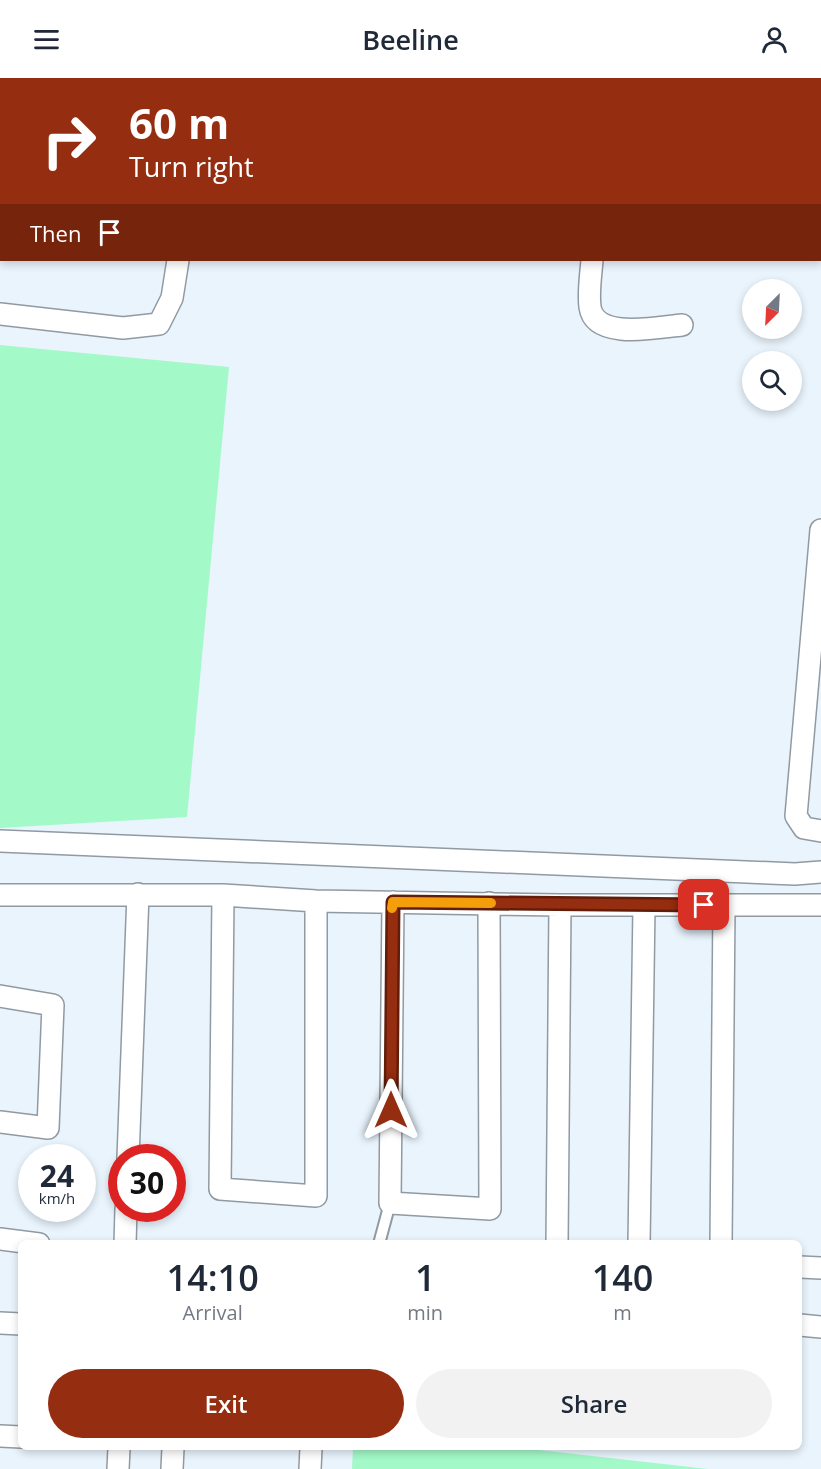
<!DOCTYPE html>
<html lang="en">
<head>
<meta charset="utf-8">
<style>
	body { margin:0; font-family:"Open Sans",sans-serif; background:#f2f2f3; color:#1f2937; height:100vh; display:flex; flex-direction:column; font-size:22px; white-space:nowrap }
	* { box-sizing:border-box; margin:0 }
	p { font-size:20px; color:#747a83 }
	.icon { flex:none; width:33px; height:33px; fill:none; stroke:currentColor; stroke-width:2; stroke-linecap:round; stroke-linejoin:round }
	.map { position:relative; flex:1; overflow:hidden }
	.details { position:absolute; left:18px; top:1162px; width:784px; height:210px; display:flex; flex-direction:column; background:#fff; border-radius:9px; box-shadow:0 3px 9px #0003 }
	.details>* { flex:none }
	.hud { position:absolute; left:0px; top:0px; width:822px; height:183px; box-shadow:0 3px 9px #0003; background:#952d10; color:#fff; overflow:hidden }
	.needle { width:39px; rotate:204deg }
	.fabs { position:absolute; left:742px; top:201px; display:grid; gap:12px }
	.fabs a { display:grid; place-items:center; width:60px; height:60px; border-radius:50%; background:#fff; box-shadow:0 3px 9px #0003; font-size:30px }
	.speed { position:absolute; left:18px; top:1066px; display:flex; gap:12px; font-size:30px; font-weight:700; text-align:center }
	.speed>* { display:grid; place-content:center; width:78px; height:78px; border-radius:50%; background:#fff; box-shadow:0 3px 9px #0003; line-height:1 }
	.speed small { font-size:15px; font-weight:400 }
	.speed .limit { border:9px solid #d22; background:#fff; color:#111 }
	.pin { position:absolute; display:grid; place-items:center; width:51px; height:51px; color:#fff; margin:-26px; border-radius:12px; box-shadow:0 3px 9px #0006 }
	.me { position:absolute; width:66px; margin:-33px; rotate:0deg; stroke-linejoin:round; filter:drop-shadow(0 0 4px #0008) }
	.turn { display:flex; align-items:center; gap:21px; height:126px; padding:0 30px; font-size:27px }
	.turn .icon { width:78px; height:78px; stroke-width:2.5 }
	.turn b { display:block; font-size:42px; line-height:51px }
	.then { display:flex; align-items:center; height:57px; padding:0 30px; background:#0003; gap:12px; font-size:22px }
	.eta { display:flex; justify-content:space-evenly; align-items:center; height:102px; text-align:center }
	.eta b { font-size:36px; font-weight:600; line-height:42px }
	.primary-button { display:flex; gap:12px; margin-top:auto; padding:12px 30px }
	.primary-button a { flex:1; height:69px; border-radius:36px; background:#952d10; color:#fff; font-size:24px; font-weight:600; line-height:69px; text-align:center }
	.primary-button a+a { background:#f2f2f3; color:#1f2937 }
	header { display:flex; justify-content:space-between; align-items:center; height:78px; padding:0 30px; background:#fff; font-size:27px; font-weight:600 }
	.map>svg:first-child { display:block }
</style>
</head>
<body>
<header><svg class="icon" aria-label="menu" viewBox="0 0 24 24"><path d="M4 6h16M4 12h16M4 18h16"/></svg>Beeline<svg class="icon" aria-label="person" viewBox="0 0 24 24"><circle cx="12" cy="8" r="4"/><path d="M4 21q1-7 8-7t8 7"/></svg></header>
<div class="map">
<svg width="821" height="1391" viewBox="0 0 821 1391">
	<rect width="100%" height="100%" fill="#e9f4fd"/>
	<path fill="#a3f9c8" d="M0,267L229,289L187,739L0,750Z
		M353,1370H521L708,1391H352Z"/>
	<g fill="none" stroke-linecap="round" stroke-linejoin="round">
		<defs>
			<path id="lane" d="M379,1166L390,1125"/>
			<path id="street" d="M207,2V0
				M600,2V0
				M592,182C591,196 588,214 590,229C595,263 659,249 682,247
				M0,236L123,250L159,246L172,220L178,182
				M821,452L796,738L804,750L821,753
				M0,763L795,796L821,794
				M0,817H223L316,823L560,827H821
				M223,817L220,1111L316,1118V823
				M393,824L390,1125L490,1131L489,825
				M0,918L53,927L48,1050L0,1044
				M128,1080L138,816
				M0,1161L39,1166
				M125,1166L126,1131
				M557,1166L560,827
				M639,1166L644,828
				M721,1166L724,827
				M800,1189L821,1190
				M0,1245L21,1246
				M800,1247L821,1249
				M0,1358L21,1359
				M118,1391L119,1370
				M172,1391L173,1370
				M310,1391L311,1370"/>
		</defs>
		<use href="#lane" stroke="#909aa2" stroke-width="14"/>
		<use href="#street" stroke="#909aa2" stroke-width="24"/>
		<use href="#lane" stroke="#fff" stroke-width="10"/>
		<use href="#street" stroke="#fff" stroke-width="21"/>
	</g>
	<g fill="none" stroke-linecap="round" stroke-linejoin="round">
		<defs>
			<path id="route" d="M391,1032L393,824L704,827"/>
		</defs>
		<use href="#route" stroke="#611d0a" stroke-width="15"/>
		<use href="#route" stroke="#952d10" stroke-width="10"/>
		<path stroke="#f59e0b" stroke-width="10" d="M392,830L393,824L491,825"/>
	</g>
</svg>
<div class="fabs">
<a><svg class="needle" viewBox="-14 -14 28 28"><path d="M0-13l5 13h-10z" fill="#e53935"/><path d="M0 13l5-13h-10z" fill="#747a83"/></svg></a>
<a><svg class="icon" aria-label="search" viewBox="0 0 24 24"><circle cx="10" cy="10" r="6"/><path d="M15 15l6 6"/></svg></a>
</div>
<div class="speed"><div>24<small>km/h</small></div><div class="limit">30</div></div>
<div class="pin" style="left:704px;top:827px;background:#d93025"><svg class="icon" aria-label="arrive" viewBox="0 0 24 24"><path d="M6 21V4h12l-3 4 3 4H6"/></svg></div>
<svg class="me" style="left:391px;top:1032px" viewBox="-20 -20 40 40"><path d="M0-17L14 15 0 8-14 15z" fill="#952d10" stroke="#fff" stroke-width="4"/></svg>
<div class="hud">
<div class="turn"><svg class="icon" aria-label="right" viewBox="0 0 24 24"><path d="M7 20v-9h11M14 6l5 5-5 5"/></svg><div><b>60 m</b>Turn right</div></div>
<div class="then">Then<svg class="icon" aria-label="arrive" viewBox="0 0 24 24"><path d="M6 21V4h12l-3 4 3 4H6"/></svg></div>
</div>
<section class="details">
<div class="eta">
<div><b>14:10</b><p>Arrival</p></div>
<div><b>1</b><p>min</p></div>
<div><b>140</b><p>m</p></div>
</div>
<div class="primary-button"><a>Exit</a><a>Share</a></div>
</section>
</div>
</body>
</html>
